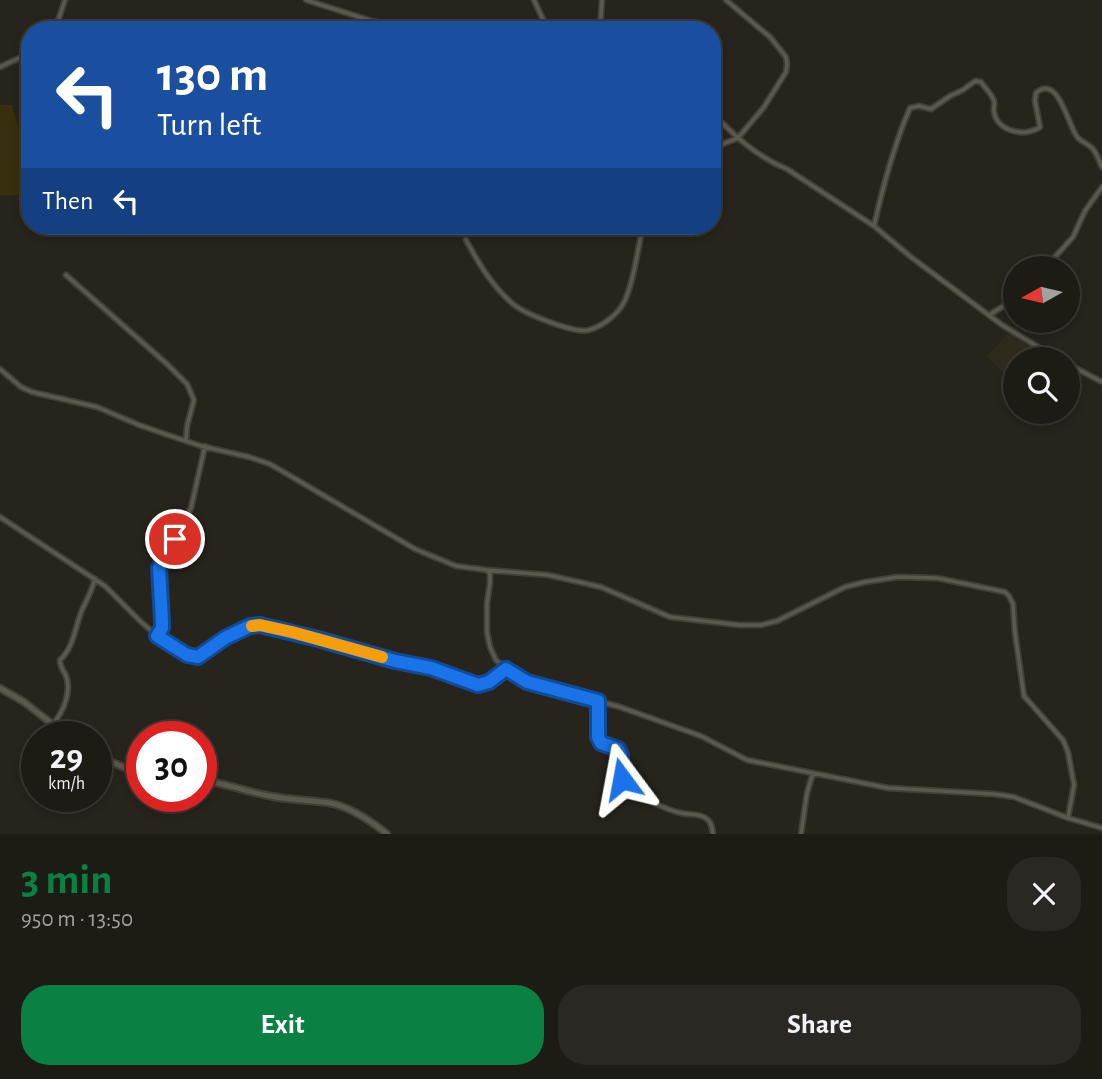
<!DOCTYPE html>
<html lang="en">
<head>
<meta charset="utf-8">
<style>
	body { margin:0; font-family:"Alegreya Sans",sans-serif; background:#292822; color:#f1f3f6; height:100vh; display:flex; flex-direction:column; font-size:26px; white-space:nowrap }
	* { box-sizing:border-box; margin:0 }
	p { font-size:23px; color:#a0a1a0 }
	.icon { flex:none; width:38px; height:38px; fill:none; stroke:currentColor; stroke-width:2; stroke-linecap:round; stroke-linejoin:round }
	.map { position:relative; height:834px; overflow:hidden }
	.sheet { display:flex; flex-direction:column; background:#1c1b14; flex:1 }
	.sheet>* { flex:none }
	.banner { position:absolute; left:21px; top:21px; width:700px; height:214px; border-radius:28px; box-shadow:0 4px 10px #0003,0 0 0 2px #3a3934; background:#1a4fa0; color:#fff; overflow:hidden }
	.needle { width:46px; rotate:262deg }
	.tools { position:absolute; left:1003px; top:256px; display:grid; gap:14px }
	.tools a { display:grid; place-items:center; width:77px; height:77px; border-radius:50%; background:#1c1b14; box-shadow:0 4px 10px #0003,0 0 0 2px #3a3934; font-size:35px }
	.speed { position:absolute; left:21px; top:721px; display:flex; gap:14px; font-size:35px; font-weight:700; text-align:center }
	.speed>* { display:grid; place-content:center; width:91px; height:91px; border-radius:50%; background:#1c1b14; box-shadow:0 4px 10px #0003,0 0 0 2px #3a3934; line-height:1 }
	.speed small { font-size:18px; font-weight:400 }
	.speed .limit { border:10px solid #d22; background:#fff; color:#111 }
	.pin { position:absolute; display:grid; place-items:center; width:60px; height:60px; color:#fff; margin:-30px; border:4px solid #fff; border-radius:50%; box-shadow:0 2px 7px #0007 }
	.me { position:absolute; width:77px; margin:-38px; rotate:347deg; stroke-linejoin:round; filter:drop-shadow(0 0 5px #0008) }
	.turn { display:flex; align-items:center; gap:24px; height:147px; padding:0 21px; font-size:32px }
	.turn .icon { width:91px; height:91px; stroke-width:2.5 }
	.turn b { display:block; font-size:49px; line-height:60px }
	.then { display:flex; align-items:center; height:66px; padding:0 21px; background:#0003; gap:14px; font-size:26px }
	.round { display:grid; place-items:center; flex:none; width:74px; height:74px; border-radius:28px; background:#292822 }
	.summary { display:flex; align-items:center; justify-content:space-between; height:119px; padding:0 21px }
	h1 { font-size:42px; font-weight:700; line-height:52px; color:#0b8043 }
	.cta { display:flex; gap:14px; margin-top:auto; padding:14px 21px }
	.cta a { flex:1; height:80px; border-radius:28px; background:#0b8043; color:#fff; font-size:28px; font-weight:700; line-height:80px; text-align:center }
	.cta a+a { background:#292822; color:#f1f3f6 }
	.map>svg:first-child { display:block }
</style>
</head>
<body>
<div class="map">
<svg width="1102" height="834" viewBox="0 0 1102 834">
	<rect width="100%" height="100%" fill="#26241b"/>
	<path fill="#2f2b1c" d="M1010,331L1034,349L1024,359H1015V368L1007,377L987,356Z"/>
	<path fill="#372f0e" d="M0,105H12L19,129L30,123V195H0Z"/>
	<g fill="none" stroke-linecap="round" stroke-linejoin="round">
		<defs>
			<path id="street" d="M306,0L372,21L408,30
				M534,0L548,30
				M53,30L59,18L65,0
				M432,30L504,27L541,30
				M600,30L602,0
				M0,67L30,53
				M712,113C735,136 757,157 787,169L874,226L911,257L1002,325L1058,359
				M712,148L738,138L764,107L786,72L787,64L786,57L770,37L726,0
				M874,226C883,186 893,147 910,108L919,106L931,109L950,96L963,90L975,81L981,82C985,88 992,94 994,101C995,104 993,108 994,112C997,131 1025,138 1040,127L1035,101L1036,93C1059,73 1068,127 1078,138C1082,142 1088,144 1092,148C1097,153 1099,161 1102,167
				M466,240C479,264 492,286 513,304C525,314 575,334 589,330C601,327 617,315 623,304C633,287 638,247 643,226
				M1045,268L1073,237L1085,211L1102,187
				M66,275L167,364L187,384L194,400L187,426L186,440
				M989,315L1015,299
				M1068,364L1102,382
				M0,369L21,387L32,392L97,407L139,425L165,434L201,446L249,457L270,464L415,549L456,566L487,570L490,574V583L487,603V632L490,647L496,660L506,669L527,682L620,707L701,736L747,760L888,788L994,794L1014,797L1068,818L1102,828
				M0,517L105,586L139,620L157,636L192,656C204,657 212,647 222,640C233,633 247,627 260,625L345,646L395,661L431,668L478,685L489,682L506,669
				M487,570L548,575L601,587L670,617L739,625H761L777,621L845,587L865,582L898,577L937,578L1005,592L1009,596L1013,604L1015,633L1024,696L1063,740L1068,752L1074,785L1068,818
				M157,636L161,628L162,620L159,568L191,508L205,446
				M598,701V737L601,743L618,749C622,760 619,779 626,786C635,795 669,811 681,813C689,815 700,813 707,819C712,823 712,828 713,834
				M53,724C63,712 72,692 66,676C63,669 60,668 60,660C74,647 75,627 82,610C87,600 92,590 95,579
				M801,834L807,793L813,773"/>
			<path id="secondary" d="M0,688L24,702L69,737
				M96,756L126,768L142,772
				M201,780C225,783 247,792 270,796C290,800 310,800 330,803C350,807 371,821 387,834"/>
		</defs>
		<use href="#street" stroke="#413f38" stroke-width="7"/>
		<use href="#secondary" stroke="#413f38" stroke-width="9"/>
		<use href="#street" stroke="#5b584e" stroke-width="3.5"/>
		<use href="#secondary" stroke="#5b584e" stroke-width="5"/>
	</g>
	<g fill="none" stroke-linecap="round" stroke-linejoin="round">
		<defs>
			<path id="route" d="M175,539L159,568L162,621V628L157,636L187,655L198,657L225,638L250,626L260,625L318,639L395,661L431,668L478,685L489,682L506,669L527,682L598,701V737L601,743L618,749L621,755L622,779"/>
		</defs>
		<use href="#route" stroke="#114b97" stroke-width="18"/>
		<use href="#route" stroke="#1a73e8" stroke-width="12"/>
		<path stroke="#f59e0b" stroke-width="12" d="M252,626L260,625L292,632L382,657"/>
	</g>
</svg>
<div class="tools">
<a><svg class="needle" viewBox="-14 -14 28 28"><path d="M0-13l5 13h-10z" fill="#e53935"/><path d="M0 13l5-13h-10z" fill="#a0a1a0"/></svg></a>
<a><svg class="icon" aria-label="search" viewBox="0 0 24 24"><circle cx="10" cy="10" r="6"/><path d="M15 15l6 6"/></svg></a>
</div>
<div class="speed"><div>29<small>km/h</small></div><div class="limit">30</div></div>
<div class="pin" style="left:175px;top:539px;background:#d93025"><svg class="icon" aria-label="arrive" viewBox="0 0 24 24"><path d="M6 21V4h12l-3 4 3 4H6"/></svg></div>
<svg class="me" style="left:622px;top:779px" viewBox="-20 -20 40 40"><path d="M0-17L14 15 0 8-14 15z" fill="#1a73e8" stroke="#fff" stroke-width="4"/></svg>
<div class="banner">
<div class="turn"><svg class="icon" aria-label="left" viewBox="0 0 24 24"><path d="M17 20v-9H6M10 6l-5 5 5 5"/></svg><div><b>130 m</b>Turn left</div></div>
<div class="then">Then<svg class="icon" aria-label="left" viewBox="0 0 24 24"><path d="M17 20v-9H6M10 6l-5 5 5 5"/></svg></div>
</div>
</div>
<section class="sheet">
<div class="summary"><div><h1>3 min</h1><p>950 m · 13:50</p></div><a class="round"><svg class="icon" aria-label="close" viewBox="0 0 24 24"><path d="M6 6l12 12M18 6L6 18"/></svg></a></div>
<div class="cta"><a>Exit</a><a>Share</a></div>
</section>
</body>
</html>
